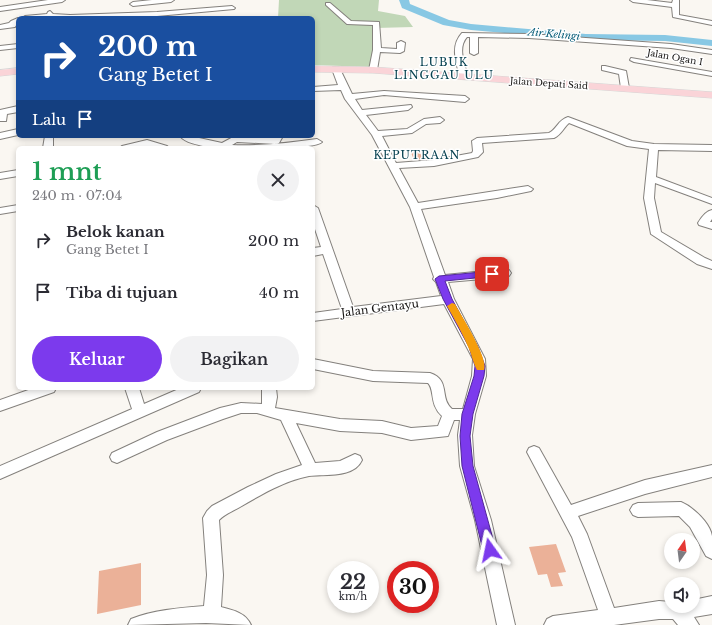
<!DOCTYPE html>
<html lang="id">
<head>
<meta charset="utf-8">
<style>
	body { margin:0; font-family:"Libre Baskerville",serif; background:#f2f2f3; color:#2b2b33; height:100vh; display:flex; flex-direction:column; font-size:15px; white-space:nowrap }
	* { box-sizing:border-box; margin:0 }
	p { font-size:13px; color:#7c7c81 }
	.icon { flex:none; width:22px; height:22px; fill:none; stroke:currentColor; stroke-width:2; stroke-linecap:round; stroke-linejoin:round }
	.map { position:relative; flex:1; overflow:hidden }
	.details { position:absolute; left:16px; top:146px; width:299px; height:244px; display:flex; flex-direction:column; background:#fff; border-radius:6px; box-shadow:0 2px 6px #0003 }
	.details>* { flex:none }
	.guide { position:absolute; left:16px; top:16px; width:299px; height:122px; border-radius:6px; box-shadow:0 2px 6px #0003; background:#1a4fa0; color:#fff; overflow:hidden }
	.needle { width:26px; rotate:14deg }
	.buttons { position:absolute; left:664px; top:533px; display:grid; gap:8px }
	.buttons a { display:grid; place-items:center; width:36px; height:36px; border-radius:50%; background:#fff; box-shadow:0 2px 6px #0003; font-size:20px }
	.speed { position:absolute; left:327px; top:561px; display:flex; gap:8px; font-size:20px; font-weight:700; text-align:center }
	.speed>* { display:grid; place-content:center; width:52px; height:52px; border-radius:50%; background:#fff; box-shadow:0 2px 6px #0003; line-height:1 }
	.speed small { font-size:10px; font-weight:400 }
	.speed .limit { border:6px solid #d22; background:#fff; color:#111 }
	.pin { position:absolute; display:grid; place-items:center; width:34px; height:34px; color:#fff; margin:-17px; border-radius:8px; box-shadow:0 2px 6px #0006 }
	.me { position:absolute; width:44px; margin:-22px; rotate:348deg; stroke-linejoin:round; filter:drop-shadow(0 0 3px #0008) }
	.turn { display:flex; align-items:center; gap:14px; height:84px; padding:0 16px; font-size:18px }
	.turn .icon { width:52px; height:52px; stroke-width:2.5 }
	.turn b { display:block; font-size:28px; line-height:34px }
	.then { display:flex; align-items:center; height:38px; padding:0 16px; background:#0003; gap:8px; font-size:15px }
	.round { display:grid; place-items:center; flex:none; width:42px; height:42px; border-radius:21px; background:#f2f2f3 }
	.headline { display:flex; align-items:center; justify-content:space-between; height:68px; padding:0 16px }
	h1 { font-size:24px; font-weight:600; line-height:30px; color:#1e9e55 }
	.cta { display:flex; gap:8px; margin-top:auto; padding:8px 16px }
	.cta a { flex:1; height:46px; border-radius:24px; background:#7c3aed; color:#fff; font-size:16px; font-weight:600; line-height:46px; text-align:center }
	.cta a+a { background:#f2f2f3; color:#2b2b33 }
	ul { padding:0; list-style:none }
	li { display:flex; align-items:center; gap:12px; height:52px; padding:0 16px }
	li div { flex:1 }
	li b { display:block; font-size:15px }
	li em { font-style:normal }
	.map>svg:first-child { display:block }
</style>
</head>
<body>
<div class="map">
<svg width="712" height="625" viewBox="0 0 712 625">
	<rect width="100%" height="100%" fill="#faf7f2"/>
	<path fill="#c1d7b7" d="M279,0H379L378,11L405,16L413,27L376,28L371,67L313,65V18H278Z"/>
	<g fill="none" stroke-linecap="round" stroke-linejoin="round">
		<path fill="#88c8e4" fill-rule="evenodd" d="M399,0H409L410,4L449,20L471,24L586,34L665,35L712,40V46L665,41L586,40L471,30L443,25L402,8Z"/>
	</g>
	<path fill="#ebb198" d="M418,149L423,159L414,160L410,150Z
		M556,544L566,572L558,573L563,586L551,587L547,574L538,575L529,547Z
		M141,563V605L97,614L99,571Z"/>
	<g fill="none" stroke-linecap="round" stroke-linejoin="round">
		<defs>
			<path id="minor" d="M48,0H65L62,2L0,11V7Z
				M152,0H174L171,2L133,6L130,4L133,2Z
				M630,0H647L672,3L673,0H679V15L712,21V25L673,17L672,7L633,2Z
				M326,3H330L351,21L379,22L381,48L397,49V43L401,41L405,43L404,51L400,53L380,52L377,70L373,72H370L369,70L373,50V25L347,24L326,5Z
				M232,6L235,8L234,9L157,16L22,18L25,16L47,14L48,12L50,11L53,14L70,15L157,12Z
				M18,18V22L15,27L0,29V25L9,23L11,21Z
				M462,33L529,34L671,44L712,50V54L671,48L529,38L478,37V53L474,55L470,53V37H467C457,48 465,65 468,77L464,79L460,77C456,62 450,46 462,33Z
				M18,44V48L0,50V46Z
				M631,58L712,72V76L634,62L630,60Z
				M602,66H605L626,71L629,88L628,90H625L621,88L619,74L602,70Z
				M333,67H339L352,94L384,91L465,96L469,99L465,102L384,95L355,99L362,110L411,105L412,107L408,110L366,115L378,131L407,129L424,119L440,117L444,120L440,123L426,124L412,133L382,136L396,163L434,160L472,153L473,151L472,141L477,138L549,133C557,129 558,120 568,117L632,141L654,144L712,145V151L658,150L656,177L712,198V204L655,183L654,198L661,232L705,258L712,261V269L697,264L651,234L644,198L649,149L627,146L569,123C563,128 562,134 554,138L482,143L483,152L478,157L434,166L399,168L418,203L528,186L533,189L531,191L497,198L421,209L445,275L505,269L509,270L511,273L509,276L505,277L448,282L454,299L485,359L486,376L475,414L472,435L474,466L491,520L515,625H497L475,520L460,466L458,435L460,420H454L448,436L411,440L382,433L340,431L296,423L315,463L340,461L355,454L360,456L362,460C354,478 326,474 309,476C284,481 262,494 240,507C233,511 225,514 219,520L223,575L221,607C233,610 246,613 251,625L206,623L128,625L131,619C153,610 180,608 204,606L207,575L203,518L207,511L212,506L248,487L276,474L302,465L281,420L257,413H241L223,419L167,440L117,463L112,461L110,457L112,453L157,432L220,408L241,403L262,404V388H276L277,397L275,408L340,419L382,421L411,428L438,426L442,416C429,404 435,390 428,383L373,381L313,369V359L373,371L430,373C451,380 439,398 452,409H463L472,376L473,359L444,304L313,321V313L342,309L323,254L313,256V248L321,247L313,223V205L318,208L353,307L441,296L436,282L433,279L434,277L410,207L372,135L345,99L341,90L313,91V87L338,85L332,69Z
				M18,106V112L7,114L6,121H0V110Z
				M18,129V135L0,139V133Z
				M45,136H53V148H43Z
				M180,136H190L222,143L235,136L273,138L275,136H283L279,143L276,144L237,142L232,145C261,146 289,143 317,139L322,142C314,150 228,150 214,148C204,146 186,144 180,136Z
				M147,140L167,146L169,148H154L147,146L137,148H120L122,146Z
				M18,170V176L0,179V173Z
				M18,205V211L0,214V208Z
				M712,210V219L710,222H712V229L699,225L698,223C701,218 706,211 712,210Z
				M34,388H56L54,392L0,411V400Z
				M125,388H139L144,404L181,388H201L199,392L0,479V466L132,409Z
				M534,446L539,448L571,505L645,480L712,465V477L645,494L578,516L587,534L614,608L659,601L671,602V606H693V600L712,596V614L694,617L699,625H678L673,619H659L614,625H544L547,619L553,616L598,610L572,537L527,452L529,448Z
				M681,502C693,507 710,523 712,536C712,543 712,551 712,559L706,556L690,527L679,516L638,517L633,515L630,510L633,505L638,503Z"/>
			<path id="major" d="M313,66L373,67L712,92V98L373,73L313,72Z
				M18,68V74L0,76V70Z"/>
		</defs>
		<use href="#minor" stroke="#84817d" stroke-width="2"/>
		<use href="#major" stroke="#d5d5d5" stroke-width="1"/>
		<use href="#minor" fill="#fff" fill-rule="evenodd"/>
		<use href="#major" fill="#fad4d8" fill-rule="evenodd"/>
	</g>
	<path fill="#7c3aed" stroke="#51269a" d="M492,271L496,274L495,276L445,281L452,299L478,347L485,366L484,376L473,414L470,436L473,466L496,550L494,554L490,556L485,554L483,550L462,466L460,436L462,414L474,376L475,366L469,347L443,299L435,279L439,276Z"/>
	<path fill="#f59e0b" d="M452,303L455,304C461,315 489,359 484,370H477C473,363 472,355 469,349C463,334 455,320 447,306Z"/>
	<g text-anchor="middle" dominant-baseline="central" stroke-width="3" stroke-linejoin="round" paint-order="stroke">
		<g font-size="9" fill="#171514" stroke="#fff">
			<text transform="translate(675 57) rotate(10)">Jalan Ogan I</text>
			<text transform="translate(549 83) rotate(4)">Jalan Depati Said</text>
		</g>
		<g font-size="10" font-style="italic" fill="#075d79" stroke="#fff">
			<text transform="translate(554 34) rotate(5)">Air Kelingi</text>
		</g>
		<g font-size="11" letter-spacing="1" fill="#074150" stroke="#fff">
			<text x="444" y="62">LUBUK<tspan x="444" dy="13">LINGGAU ULU</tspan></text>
			<text x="417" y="155">KEPUTRAAN</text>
		</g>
		<g font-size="11" fill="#171514" stroke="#fff">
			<text transform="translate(380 308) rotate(-7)">Jalan Gentayu</text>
		</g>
	</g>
</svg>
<div class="buttons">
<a><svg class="needle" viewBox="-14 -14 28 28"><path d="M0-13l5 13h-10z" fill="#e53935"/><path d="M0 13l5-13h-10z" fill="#7c7c81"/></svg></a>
<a><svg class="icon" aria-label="sound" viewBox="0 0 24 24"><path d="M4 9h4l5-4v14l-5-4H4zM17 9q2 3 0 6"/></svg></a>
</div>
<div class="speed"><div>22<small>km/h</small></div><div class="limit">30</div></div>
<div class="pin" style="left:492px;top:274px;background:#d93025"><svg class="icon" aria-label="arrive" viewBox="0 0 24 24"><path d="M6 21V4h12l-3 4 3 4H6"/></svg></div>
<svg class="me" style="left:490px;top:550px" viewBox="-20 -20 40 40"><path d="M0-17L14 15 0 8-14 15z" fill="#7c3aed" stroke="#fff" stroke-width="4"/></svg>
<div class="guide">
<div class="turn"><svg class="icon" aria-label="right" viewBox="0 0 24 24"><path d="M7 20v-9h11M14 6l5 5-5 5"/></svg><div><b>200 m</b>Gang Betet I</div></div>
<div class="then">Lalu<svg class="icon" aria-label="arrive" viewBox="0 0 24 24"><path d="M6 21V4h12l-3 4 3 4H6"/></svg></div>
</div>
<section class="details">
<div class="headline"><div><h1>1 mnt</h1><p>240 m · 07:04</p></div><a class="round"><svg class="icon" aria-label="close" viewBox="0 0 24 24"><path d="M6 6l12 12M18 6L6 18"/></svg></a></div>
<ul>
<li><svg class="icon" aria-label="right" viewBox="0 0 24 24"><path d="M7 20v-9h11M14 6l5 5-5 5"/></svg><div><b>Belok kanan</b><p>Gang Betet I</p></div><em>200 m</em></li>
<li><svg class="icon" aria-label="arrive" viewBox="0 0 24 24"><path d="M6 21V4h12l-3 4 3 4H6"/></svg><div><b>Tiba di tujuan</b></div><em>40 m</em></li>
</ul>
<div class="cta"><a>Keluar</a><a>Bagikan</a></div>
</section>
</div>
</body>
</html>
